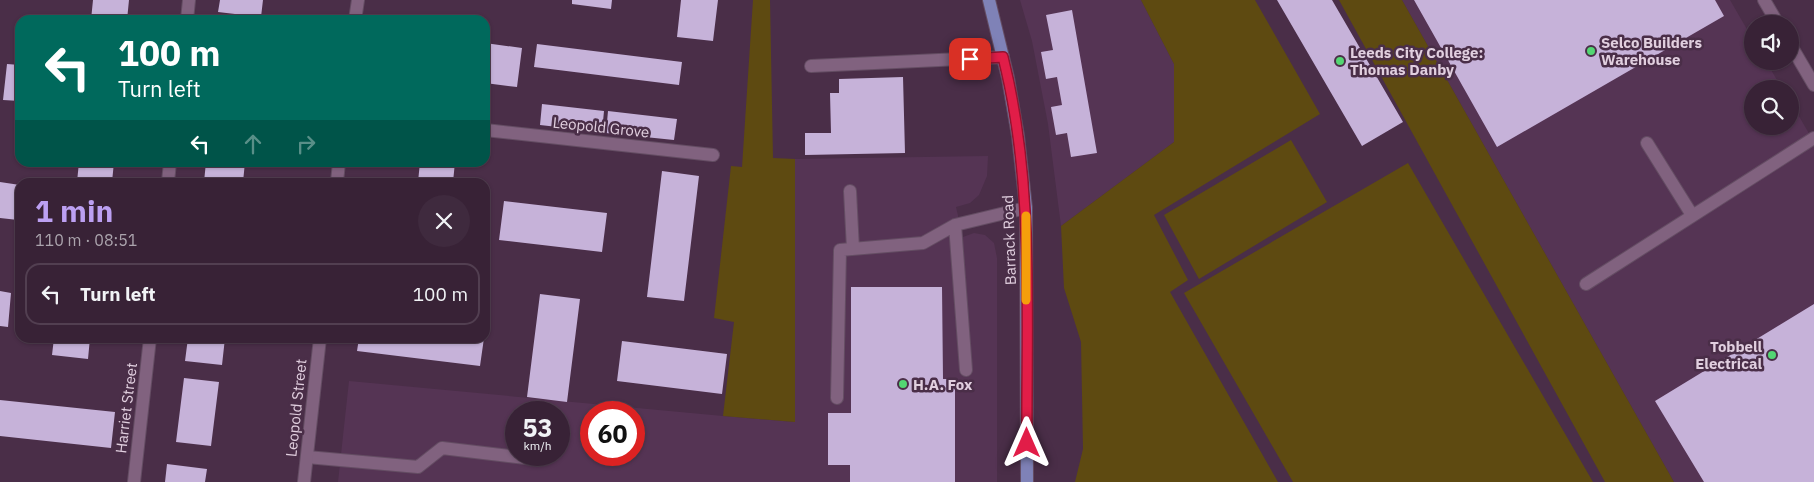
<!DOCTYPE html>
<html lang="en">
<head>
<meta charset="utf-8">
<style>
	body { margin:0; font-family:"IBM Plex Sans",sans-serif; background:#3f2a3e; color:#f1f3f6; height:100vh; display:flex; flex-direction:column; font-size:19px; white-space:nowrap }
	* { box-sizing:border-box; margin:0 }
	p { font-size:16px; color:#aba4ad }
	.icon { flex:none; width:28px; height:28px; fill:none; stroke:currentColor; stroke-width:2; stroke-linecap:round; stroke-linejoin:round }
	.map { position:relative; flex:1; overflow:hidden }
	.panel { position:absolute; left:15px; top:178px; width:475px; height:165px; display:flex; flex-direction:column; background:#382236; border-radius:15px; box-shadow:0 1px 4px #0004,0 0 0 1px #523f51 }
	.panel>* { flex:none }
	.guide { position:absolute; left:15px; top:15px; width:475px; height:152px; border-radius:15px; box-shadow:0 1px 4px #0004,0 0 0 1px #523f51; background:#00695c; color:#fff; overflow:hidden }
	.buttons { position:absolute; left:1744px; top:15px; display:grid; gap:10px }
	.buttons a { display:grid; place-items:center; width:55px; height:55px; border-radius:50%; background:#382236; box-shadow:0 1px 4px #0004,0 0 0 1px #523f51; font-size:25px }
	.speed { position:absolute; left:505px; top:401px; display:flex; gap:10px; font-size:25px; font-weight:700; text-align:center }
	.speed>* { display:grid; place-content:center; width:65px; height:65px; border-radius:50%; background:#382236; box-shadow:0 1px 4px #0004,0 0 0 1px #523f51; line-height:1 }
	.speed small { font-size:12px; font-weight:400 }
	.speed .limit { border:8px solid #d22; background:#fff; color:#111 }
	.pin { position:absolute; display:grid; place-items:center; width:42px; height:42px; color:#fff; margin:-21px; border-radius:10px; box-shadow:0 2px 8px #0006 }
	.me { position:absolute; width:55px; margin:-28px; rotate:0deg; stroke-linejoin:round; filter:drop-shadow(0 0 4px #0008) }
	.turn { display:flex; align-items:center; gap:18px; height:105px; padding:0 20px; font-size:22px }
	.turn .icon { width:65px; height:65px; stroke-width:2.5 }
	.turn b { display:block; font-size:35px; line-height:42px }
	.lanes { display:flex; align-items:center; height:48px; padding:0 20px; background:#0003; justify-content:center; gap:25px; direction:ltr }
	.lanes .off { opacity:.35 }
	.round { display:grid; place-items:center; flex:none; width:52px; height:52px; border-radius:26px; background:#3f2a3e }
	.summary { display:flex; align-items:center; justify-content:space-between; height:85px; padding:0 20px }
	h1 { font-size:30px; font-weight:700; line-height:38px; color:#bca0f2 }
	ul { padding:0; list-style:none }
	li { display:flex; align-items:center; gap:15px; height:62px; margin:0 10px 8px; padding:0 10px; border:2px solid #523f51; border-radius:15px }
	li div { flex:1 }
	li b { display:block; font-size:19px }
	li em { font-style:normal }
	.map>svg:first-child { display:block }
</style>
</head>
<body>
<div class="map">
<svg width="1814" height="482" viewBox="0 0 1814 482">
	<rect width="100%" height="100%" fill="#4a2e48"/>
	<path fill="#553454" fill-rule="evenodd" d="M1020,0H1141L1174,64V142L1061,226L1048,124L1032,41Z
		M1402,0H1730L1752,38V61H1766L1782,89H1752V126H1790V101L1814,142V482H1674Z
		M988,156L987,176L979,195L970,203L956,207L963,237L974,233L985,235L994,243L997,258V482H338L349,381L723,416L795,422V159ZM516,412H559V455H516ZM591,412H634V455H591Z"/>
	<path fill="#5e4a11" d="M753,0H770L773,158L795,159V422L723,416L734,322L714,318L731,166L742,167Z
		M1141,0H1255L1320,114L1154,215L1188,280L1170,292L1278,482H1075L1083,449L1081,342L1064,288L1061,226L1174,142V64Z
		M1339,0H1402L1674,482H1605Z
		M1291,140L1327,202L1199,279L1164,215Z
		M1408,163L1593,482H1293L1184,293Z"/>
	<path fill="#c6b2d9" d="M93,0H129L127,20H91Z
		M220,0H263L261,17L218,12Z
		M572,0H612L611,9L572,4Z
		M681,0H718L713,41L677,37Z
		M1277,0H1332L1403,122L1362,146Z
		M1414,0H1715L1724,16L1497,147Z
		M1072,10L1097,153L1071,157L1067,133L1056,135L1051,107L1062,105L1057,77L1046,79L1041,52L1053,50L1046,15Z
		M485,43L522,48L517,87L485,83Z
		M537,44L682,62L679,85L534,67Z
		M7,64L20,65V101L3,100Z
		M903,77L905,153L805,155V133H831L830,93H839V79Z
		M542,104L604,111L602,132L540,125Z
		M608,111L677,119L674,140L606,133Z
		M79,162H114L112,182H77Z
		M206,162H245L243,182H204Z
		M420,162H455L453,182H418Z
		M662,171L699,176L684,301L647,297Z
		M0,182L20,185L18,220L0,218Z
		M504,201L607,213L602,252L499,240Z
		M851,287H942L943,379H955V482H850V465H828V413H851Z
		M0,291L11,293L8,327L0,326Z
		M540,294L580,299L567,402L527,397Z
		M1814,304V482H1704L1655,401Z
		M54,338H90L88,359L52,355Z
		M188,338H225L222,365L185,361Z
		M359,338H484L480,366L357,351Z
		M622,341L727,354L722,394L617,381Z
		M184,378L219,382L211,446L176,442Z
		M0,400L115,412L111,448L0,436Z
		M167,464L207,469L205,482H165Z"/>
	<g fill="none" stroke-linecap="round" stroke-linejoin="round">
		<defs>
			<path id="service" d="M811,66L1003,57
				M1647,143L1692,215
				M850,191L853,249
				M955,225L966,370
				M1586,284L1814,138
				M837,398L840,250L923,243L955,225L1026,208
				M307,457L418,467L442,448L534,459"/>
			<path id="minor" d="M187,20L189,0
				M355,20L358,0
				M485,130L713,155
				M168,182L170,162
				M337,182L339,162
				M134,482L150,338
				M304,482L320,338"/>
			<path id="tertiary" d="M1764,0L1778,24
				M1790,44L1814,85"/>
			<path id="primary" d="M989,0L1008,78L1018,136L1026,208L1027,482"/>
		</defs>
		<use href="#service" stroke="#644d63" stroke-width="14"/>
		<use href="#minor" stroke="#644d63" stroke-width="14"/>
		<use href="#tertiary" stroke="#644d63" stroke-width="14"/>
		<use href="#primary" stroke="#644d63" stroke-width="14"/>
		<use href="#service" stroke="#81627f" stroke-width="12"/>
		<use href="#minor" stroke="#81627f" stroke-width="12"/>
		<use href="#tertiary" stroke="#81627f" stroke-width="12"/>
		<use href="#primary" stroke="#7f82b7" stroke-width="12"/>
	</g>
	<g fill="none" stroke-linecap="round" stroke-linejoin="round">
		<defs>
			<path id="route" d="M970,59L1003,57C1035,183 1026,315 1027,443"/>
		</defs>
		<use href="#route" stroke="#92132f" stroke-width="12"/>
		<use href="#route" stroke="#e11d48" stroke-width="9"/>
		<path stroke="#f59e0b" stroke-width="9" d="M1026,216V300"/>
	</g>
	<g fill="#53d673" stroke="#4a2e48" stroke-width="2">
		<circle cx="1591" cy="51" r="5"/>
		<circle cx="1340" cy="61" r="5"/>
		<circle cx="1772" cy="355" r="5"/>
		<circle cx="903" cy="384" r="5"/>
	</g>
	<g text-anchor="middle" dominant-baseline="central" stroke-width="5" stroke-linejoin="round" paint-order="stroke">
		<g font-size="15" font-weight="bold" fill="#e1cfdf" stroke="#4a2e48" text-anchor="start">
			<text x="1601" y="42">Selco Builders<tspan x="1601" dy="17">Warehouse</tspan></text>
			<text x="1350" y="52">Leeds City College:<tspan x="1350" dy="17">Thomas Danby</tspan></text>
			<text x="1762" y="346" text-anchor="end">Tobbell<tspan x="1762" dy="17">Electrical</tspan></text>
			<text x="913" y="384">H.A. Fox</text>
		</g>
		<g font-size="15" fill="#e1cfdf" stroke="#4a2e48">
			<text transform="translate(601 127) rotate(6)">Leopold Grove</text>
			<text transform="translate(1009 240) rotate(-92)">Barrack Road</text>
			<text transform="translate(126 408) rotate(-83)">Harriet Street</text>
			<text transform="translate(296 408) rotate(-84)">Leopold Street</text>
		</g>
	</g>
</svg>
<div class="buttons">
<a><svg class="icon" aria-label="sound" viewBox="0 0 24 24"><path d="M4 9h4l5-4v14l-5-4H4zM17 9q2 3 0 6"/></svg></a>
<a><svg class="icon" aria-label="search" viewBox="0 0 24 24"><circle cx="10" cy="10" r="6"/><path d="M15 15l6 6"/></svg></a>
</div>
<div class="speed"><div>53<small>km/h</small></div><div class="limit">60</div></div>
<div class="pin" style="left:970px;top:59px;background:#d93025"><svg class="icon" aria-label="arrive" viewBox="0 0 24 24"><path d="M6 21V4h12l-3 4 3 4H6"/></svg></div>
<svg class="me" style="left:1027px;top:443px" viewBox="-20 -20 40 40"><path d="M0-17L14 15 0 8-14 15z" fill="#e11d48" stroke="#fff" stroke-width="4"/></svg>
<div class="guide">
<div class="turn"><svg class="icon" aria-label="left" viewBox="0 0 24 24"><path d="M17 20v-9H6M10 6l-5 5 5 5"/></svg><div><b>100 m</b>Turn left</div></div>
<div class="lanes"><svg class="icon" aria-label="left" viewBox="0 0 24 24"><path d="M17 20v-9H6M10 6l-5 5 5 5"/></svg><svg class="icon off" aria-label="ahead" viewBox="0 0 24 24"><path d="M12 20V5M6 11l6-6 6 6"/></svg><svg class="icon off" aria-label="right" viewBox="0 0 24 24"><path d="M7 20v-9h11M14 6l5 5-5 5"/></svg></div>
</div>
<section class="panel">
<div class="summary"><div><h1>1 min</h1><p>110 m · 08:51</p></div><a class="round"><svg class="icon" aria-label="close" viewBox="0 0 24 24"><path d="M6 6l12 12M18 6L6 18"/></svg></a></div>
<ul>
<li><svg class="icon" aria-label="left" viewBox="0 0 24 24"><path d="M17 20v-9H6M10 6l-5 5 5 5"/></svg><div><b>Turn left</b></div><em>100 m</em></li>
</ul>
</section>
</div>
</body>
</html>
